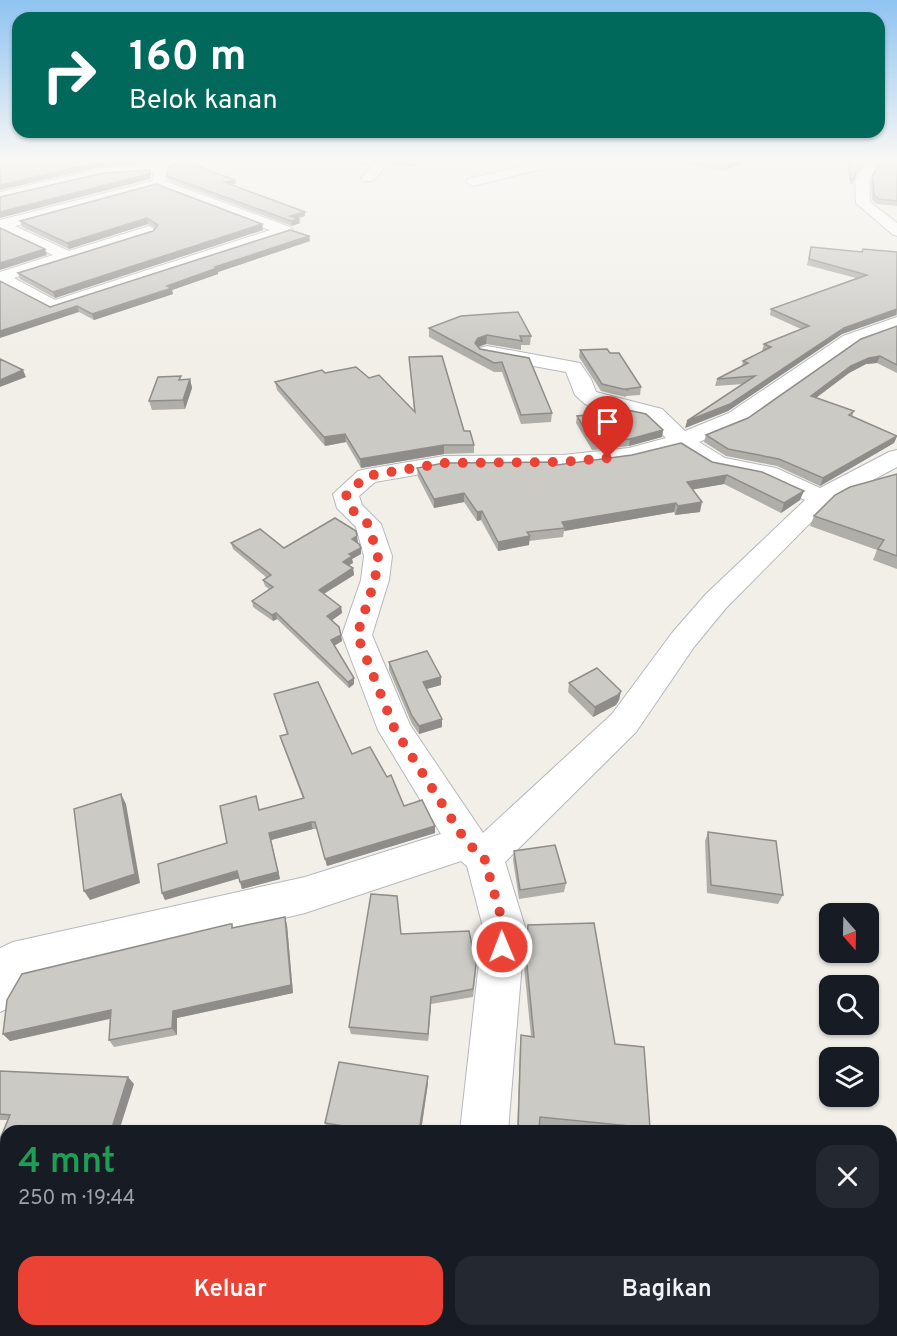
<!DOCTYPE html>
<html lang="id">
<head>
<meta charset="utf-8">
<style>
	body { margin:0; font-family:Overpass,sans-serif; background:#242831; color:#f1f3f6; height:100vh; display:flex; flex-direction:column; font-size:22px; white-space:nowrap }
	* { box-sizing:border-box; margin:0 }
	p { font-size:20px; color:#9ea1a6 }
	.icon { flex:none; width:33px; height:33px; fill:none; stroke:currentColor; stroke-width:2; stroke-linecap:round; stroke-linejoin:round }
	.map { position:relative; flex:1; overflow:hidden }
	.side { position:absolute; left:0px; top:1125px; width:897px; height:212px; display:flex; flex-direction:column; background:#171b24; border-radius:18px 18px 0 0; box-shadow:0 2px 4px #0004 }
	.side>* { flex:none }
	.hud { position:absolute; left:12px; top:12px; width:873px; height:126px; border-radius:18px; box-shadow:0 2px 4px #0004; background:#00695c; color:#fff; overflow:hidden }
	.needle { width:39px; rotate:160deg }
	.fabs { position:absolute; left:819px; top:903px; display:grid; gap:12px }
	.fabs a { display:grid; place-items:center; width:60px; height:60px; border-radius:12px; background:#171b24; box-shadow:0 2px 4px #0004; font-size:30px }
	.pin { position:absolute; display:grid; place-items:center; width:51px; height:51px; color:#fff; margin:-62px -26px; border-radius:50% 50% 50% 0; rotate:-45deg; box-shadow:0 0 6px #0007 }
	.pin .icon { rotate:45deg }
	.me { position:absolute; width:66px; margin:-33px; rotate:359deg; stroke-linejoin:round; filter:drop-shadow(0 0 4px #0008) }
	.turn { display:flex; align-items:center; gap:21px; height:126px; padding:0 18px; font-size:27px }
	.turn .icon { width:78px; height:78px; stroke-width:2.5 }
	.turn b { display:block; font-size:42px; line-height:51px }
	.round { display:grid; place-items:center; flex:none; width:63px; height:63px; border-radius:18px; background:#242831 }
	.overview { display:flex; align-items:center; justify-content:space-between; height:102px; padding:0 18px }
	h1 { font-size:36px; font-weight:600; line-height:45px; color:#1e9e55 }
	.action { display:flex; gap:12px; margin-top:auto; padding:12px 18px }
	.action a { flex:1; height:69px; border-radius:18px; background:#ea4335; color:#fff; font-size:24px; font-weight:600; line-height:69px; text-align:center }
	.action a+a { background:#242831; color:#f1f3f6 }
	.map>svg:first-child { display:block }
</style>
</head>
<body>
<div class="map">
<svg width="897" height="1336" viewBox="0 0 897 1336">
	<rect width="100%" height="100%" fill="#f1efe8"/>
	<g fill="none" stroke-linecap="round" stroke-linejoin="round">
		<defs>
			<path id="minor" d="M163,162H177L167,170L165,181L290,227L293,230L290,233L53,311L0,284V272L53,255L0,230V220L152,181L154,172L104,176L0,200V192L104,168L158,164ZM157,187L270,230L55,300L14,278L154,234L157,231L149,226L69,251L15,226Z
				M376,162H389L373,181H363L361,178Z
				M540,162H560L558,165L473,186L466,182L468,179Z
				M868,162H880L869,180L870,202L897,223V236L892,234L856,203L855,180Z
				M897,317V329L857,344L745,423L699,442L725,458L776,468L820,488L889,452L897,450V467L830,503L726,608L694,647L636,732L505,862L525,927L508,1131H460L483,927L467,866L461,861L305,913L27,980L15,1005L0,1012V948L13,942L305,877L441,834L378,730L342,635L361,580L364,556L356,527L337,508L333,494L358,471L367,469L444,456L563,455L629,448L666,438L646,419L585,404L575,395L566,372L480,356L477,352L480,348L487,346L580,363L591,379L596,392L662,409L685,431L729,413L843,336ZM679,449L710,469L760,479L805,500L706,594L672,633L612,714L483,833L410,725L372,635L389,580L392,556L381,524L362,505L359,496L375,482L444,470L563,469L630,462Z
				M439,1330H495V1336H439Z"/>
		</defs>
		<use href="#minor" stroke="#b5b8bc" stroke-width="2"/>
		<use href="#minor" fill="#fff" fill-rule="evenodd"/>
	</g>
	<path fill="#afaea9" d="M349,162H374L370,165L349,164Z
		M389,162H419L416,166L389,165Z
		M679,162H744L723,171Z
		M847,162H865L855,177L853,184H850Z
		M897,162V206L877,204L872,200L871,181L873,176Z
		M167,176L236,183L230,185L305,212V216L297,218L300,223L292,226L168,180Z
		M156,184L262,224L263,230L55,298L20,279L18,273L153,231L155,228L148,224L69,249L22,227L20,221Z
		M309,236L310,241L218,272V274L172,290L173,294L94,320L79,312L50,307Z
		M811,247L861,252L863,249L897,252V315L842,334L728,411L685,428L744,384L715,386L717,379L742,366L743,361L763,351H762L764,344L801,329L770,315L771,309L856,278L807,265Z
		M897,326V373L877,363L866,364L849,373L816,398L854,411L852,417L897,436L894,443L820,486L777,466L726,456L704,442L706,435L748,418Z
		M429,328L531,336L530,345H521V350L486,344L478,347L480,349L529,358L552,413L551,422L521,424L502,372H494L429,337Z
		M580,350L610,353L641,387L640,395L626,396V397L601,391L579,357Z
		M409,357L474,445V453L444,454L361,468L346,442L325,446L277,390L275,382L325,373L369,378L414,411Z
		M190,379L192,388L185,409L152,410L149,401L182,380Z
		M618,408L663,430L662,437L629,446L592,450L576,423L577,416L617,412Z
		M712,462L800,500L781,513L724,484L693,489L700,512L675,515L674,512L564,531L563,537L529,541V545L498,551L481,520L477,521L464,502L434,508L418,477L417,468Z
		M897,474V569L873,560L877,550L810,526L814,516Z
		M357,542L361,548V554L352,559L353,563L349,565L353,568L354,575L324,594L341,607L342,613L332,620L341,635L342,641L334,646L354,684L349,688L277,619L273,621L253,607L252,601L269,589L265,586L263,580L267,578L233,549L231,543L284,548L358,542Z
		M389,662L441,685L426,689L442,727L419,734L412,724L389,670Z
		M569,683L621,691L619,700L616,705L593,717L568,692Z
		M274,694L352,754L387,777L404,806L435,826V833L327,866L317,829H313L271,840L280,879L242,889L239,878L165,900L162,893L227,843L260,810L303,799L282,743L280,736L287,734Z
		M708,832L783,895L778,904L707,893L705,841Z
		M514,851L566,883L564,892L519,899L513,860Z
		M232,924L233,928L287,925L293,993L177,1018V1035L114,1047L109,1040L110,1019L10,1041L3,1034Z
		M528,925L615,1044L650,1128L648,1131H589L540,1126L539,1131H517L520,1046L521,1035L531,1036L524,967Z
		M401,934L476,972L473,997L431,1004L428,1041L351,1034L349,1027Z
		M0,1071L134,1084L6,1131V1155L5,1154L0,1151V1139L8,1120H0Z
		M428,1076V1083L421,1131H339L327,1129L325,1123Z
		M398,1330H437V1336Z"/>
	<path fill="#8f8d8a" d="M100,162H154L104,166L0,190V185Z
		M735,162H744L723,171L724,166Z
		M864,162H865L853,179L855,174Z
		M150,170L151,174L150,179L0,218V212Z
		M235,180L236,183L225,186L224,182Z
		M305,212V216L291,220L290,216Z
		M147,218L148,224L69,249L67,243Z
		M299,219L300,223L292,226L291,221Z
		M262,224L263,230L55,298L53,292Z
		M309,236L310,241L218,272V274L172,290L173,294L94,320L92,314L215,267Z
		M45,249L47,255L0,270V263Z
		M77,306L79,312L0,338V331Z
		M897,309L896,315L842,334L728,411L685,428L687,421L844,328Z
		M487,335L486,344L478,347L475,343L478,338Z
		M880,356L877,363L866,364L849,373L809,403L811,396L851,366L869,358Z
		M23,370L26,377L0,387V380Z
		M190,379L192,388L185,409L183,400Z
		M663,430L662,437L629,446L630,439Z
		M345,434L346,442L325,446L324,437Z
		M897,436L894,443L820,486L823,478Z
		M444,445V454L361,468L360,459Z
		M727,475L724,484L685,491L687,482Z
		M804,491L800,500L781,513L784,503Z
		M464,493V502L434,508V499Z
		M702,502L700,512L675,515L678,506Z
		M676,503L674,512L564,531L565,528L562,522Z
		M482,511L481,520L477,521V512Z
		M357,536L358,542L353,545L352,539Z
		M530,536L529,545L498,551V542Z
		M361,548V554L352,559L353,563L344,568L343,562L349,554Z
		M353,568L354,575L320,596L319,590Z
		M341,607L342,613L328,623L327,616Z
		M276,613L277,619L273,621L272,615Z
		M341,635L342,641L332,647L331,640Z
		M441,677V685L423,690V682Z
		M354,678V684L349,688L348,682Z
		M621,691L619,700L616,705L593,717L595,707Z
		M442,719V727L419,734V726Z
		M121,794L126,804L140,883L90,900L84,891Z
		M311,822L313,829L271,840L280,879L242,889L240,882L269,833Z
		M435,826V833L327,866L325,859Z
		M237,871L240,878L165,900L162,893Z
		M285,917L287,925L293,993L177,1018V1035L172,1028L173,1011Z
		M431,997V1004L428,1041V1034Z
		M111,1010L117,1017L10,1041L3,1034Z
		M428,1076V1083L421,1131H419Z
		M128,1077L134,1084L119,1131H111Z
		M39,1330H49L47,1336H37Z"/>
	<path fill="#cccac5" stroke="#8f8d8a" stroke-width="1.5" d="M0,162H100L0,185Z
		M702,162H735L724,166Z
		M849,162H864L855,174L854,179H851Z
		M880,162H897V201L879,199L874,195L873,176Z
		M174,163L192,164L235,180L224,182L305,212L290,216L299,219L291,221L167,176L168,168Z
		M150,170L149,174L0,212V197L103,173Z
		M156,184L262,224L53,292L18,273L153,231L158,225L147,218L67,243L20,221Z
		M0,228L45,249L0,263Z
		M290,230L309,236L215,267L217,268L167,286L172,288L92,314L77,306L0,331V281L50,307Z
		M811,247L862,252L863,249L897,252V309L844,328L730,404L687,421L755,376L717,379L748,363L743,361L771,347L764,344L809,326L771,309L867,275L809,259Z
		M518,312L531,336H520L522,341L487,335L478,338L475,343L480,349L529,358L552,413L521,415L502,362L494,363L429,328L461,316Z
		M897,326V365L880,356L869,358L851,366L811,396L854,411L849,415L897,436L823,478L779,459L728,449L706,435L748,418L861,339Z
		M607,349L610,353H619L641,387L626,389L627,390L602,384L580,350Z
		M442,356L464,431H470L474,445H444L360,459L345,434L324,437L275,382L322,370L325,373L356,367L369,378L379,375L415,412L409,357Z
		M0,359L23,370L0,380Z
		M181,376L179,380L190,379L183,400L149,401L158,377Z
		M618,408L646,414L663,430L630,439L593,443L577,416L621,412Z
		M681,443L712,462L762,472L804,491L784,503L727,475L687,482L702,502L678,506L676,503L562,522L565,528L527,532L530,536L498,542L482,511L477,512L464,493L434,499L417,468L444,463L556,462L557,465L632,455Z
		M897,474V556L878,549L884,540L814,516L835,495L850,487Z
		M335,518L356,531L357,536L352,539L359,544L361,548L349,554L352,556L343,562L353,568L319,590L341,607L327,616L339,627L341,635L331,640L354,678L348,682L276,613L272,615L252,601L273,587L263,580L271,575L231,543L260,529L284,548Z
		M427,651L441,677L423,682L442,719L419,726L412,716L389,662Z
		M597,668L621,691L618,695L595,707L569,683Z
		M318,682L352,754L370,747L387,777L391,775L404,806L422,800L435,826L325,859L315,822H311L269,833L278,872L240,882L237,871L162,893L158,864L227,843L220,806L256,796L259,810L304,798L280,736L288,734L274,694Z
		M121,794L135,874L84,891L74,809Z
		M708,832L776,841L783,895L711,885Z
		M555,845L566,883L520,890L514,851Z
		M371,894L397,896L401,934L469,931L476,964L473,989L431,997L428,1034L349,1027Z
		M285,917L291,985L173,1011L172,1028L109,1040L111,1010L3,1034L7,1000L22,974L230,924H232V928Z
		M594,923L615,1044L644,1047L650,1128L540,1117L539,1131H518L521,1035L534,1037L526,955L528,925Z
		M339,1062L428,1076L419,1131H375L325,1123Z
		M0,1071L128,1077L111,1131H6V1149H0V1139L10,1115L0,1114Z
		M0,1318H6V1330H39L37,1336H0Z
		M73,1330H165L189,1336H71Z
		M510,1330H614L615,1336H509Z"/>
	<linearGradient id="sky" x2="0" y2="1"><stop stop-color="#8fc3f1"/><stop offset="0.46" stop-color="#f9f8f5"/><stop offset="1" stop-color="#f9f8f5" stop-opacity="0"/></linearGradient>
	<rect width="897" height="349" fill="url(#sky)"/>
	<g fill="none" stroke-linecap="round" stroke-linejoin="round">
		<path stroke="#ea4335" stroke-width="10" stroke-dasharray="0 18" d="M502,947L504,927L484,857L467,843L395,730L357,635L375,580L378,556L368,524L350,508L346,494L367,476L444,463L563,462L608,458"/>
	</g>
</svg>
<div class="fabs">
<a><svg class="needle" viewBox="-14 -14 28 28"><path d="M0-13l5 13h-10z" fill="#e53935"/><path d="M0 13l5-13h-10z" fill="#9ea1a6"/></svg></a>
<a><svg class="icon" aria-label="search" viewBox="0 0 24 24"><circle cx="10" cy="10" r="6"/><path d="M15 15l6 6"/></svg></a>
<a><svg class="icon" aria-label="layers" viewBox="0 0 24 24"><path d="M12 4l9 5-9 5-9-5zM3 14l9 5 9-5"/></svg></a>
</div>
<div class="pin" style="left:608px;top:458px;background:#d93025"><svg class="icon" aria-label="arrive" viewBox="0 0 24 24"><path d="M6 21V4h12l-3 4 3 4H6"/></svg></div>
<svg class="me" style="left:502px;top:947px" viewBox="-20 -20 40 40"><circle r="17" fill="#ea4335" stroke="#fff" stroke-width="3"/><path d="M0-11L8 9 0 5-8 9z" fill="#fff"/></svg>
<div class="hud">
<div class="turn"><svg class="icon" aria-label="right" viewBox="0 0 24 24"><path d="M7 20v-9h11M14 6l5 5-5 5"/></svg><div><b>160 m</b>Belok kanan</div></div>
</div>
<section class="side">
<div class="overview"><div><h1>4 mnt</h1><p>250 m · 19:44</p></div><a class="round"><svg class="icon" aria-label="close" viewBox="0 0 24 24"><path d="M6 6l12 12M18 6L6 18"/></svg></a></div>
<div class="action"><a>Keluar</a><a>Bagikan</a></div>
</section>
</div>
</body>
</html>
